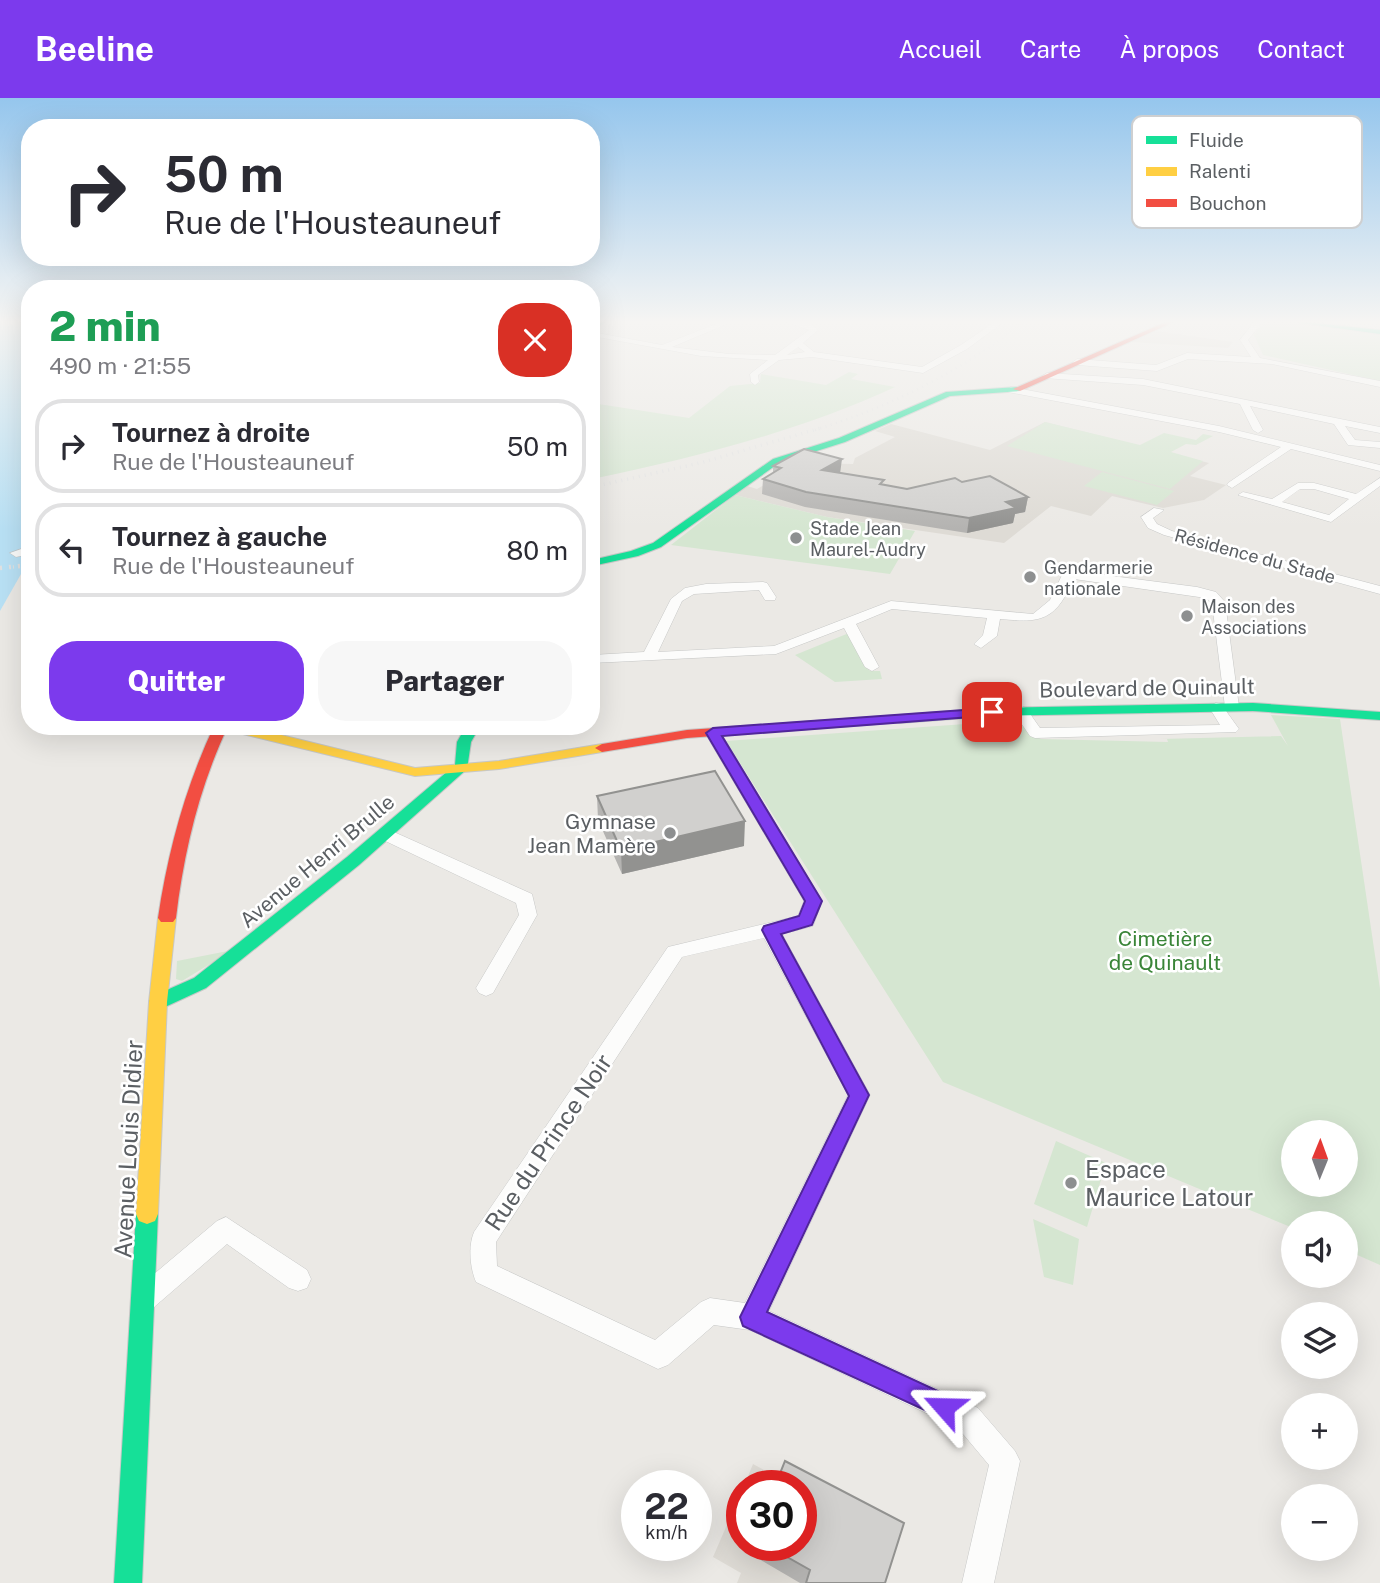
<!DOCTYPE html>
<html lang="fr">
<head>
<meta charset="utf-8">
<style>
	body { margin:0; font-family:"Public Sans",sans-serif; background:#f7f7f7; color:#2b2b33; height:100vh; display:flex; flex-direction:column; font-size:26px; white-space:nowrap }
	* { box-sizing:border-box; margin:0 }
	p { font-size:23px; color:#7c7c81 }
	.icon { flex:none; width:38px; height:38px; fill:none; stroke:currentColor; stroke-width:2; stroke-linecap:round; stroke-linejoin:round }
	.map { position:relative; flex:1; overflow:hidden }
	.sheet { position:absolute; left:21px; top:182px; width:579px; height:455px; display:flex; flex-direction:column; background:#fff; border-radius:28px; box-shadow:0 7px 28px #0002 }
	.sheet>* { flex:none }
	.top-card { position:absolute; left:21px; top:21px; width:579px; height:147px; border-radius:28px; box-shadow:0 7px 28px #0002; background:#fff; color:#2b2b33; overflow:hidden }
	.needle { width:46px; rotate:1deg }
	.tools { position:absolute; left:1281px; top:1022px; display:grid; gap:14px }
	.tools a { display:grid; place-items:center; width:77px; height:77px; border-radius:50%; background:#fff; box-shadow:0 7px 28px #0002; font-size:35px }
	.speed { position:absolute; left:621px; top:1372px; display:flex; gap:14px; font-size:35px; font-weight:700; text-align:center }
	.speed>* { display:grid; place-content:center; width:91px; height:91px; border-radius:50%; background:#fff; box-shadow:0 7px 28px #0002; line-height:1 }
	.speed small { font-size:18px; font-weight:400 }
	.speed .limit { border:10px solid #d22; background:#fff; color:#111 }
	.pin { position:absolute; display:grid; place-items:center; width:60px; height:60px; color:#fff; margin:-30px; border-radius:14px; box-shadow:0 4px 10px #0006 }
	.me { position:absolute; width:77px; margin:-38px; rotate:295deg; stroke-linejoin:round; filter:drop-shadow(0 0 5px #0008) }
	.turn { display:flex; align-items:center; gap:24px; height:147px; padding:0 28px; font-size:32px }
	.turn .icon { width:91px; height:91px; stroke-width:2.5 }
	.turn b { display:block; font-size:49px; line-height:60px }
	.round { display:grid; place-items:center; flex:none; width:74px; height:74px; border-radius:28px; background:#f7f7f7 }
	.headline { display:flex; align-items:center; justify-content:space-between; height:119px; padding:0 28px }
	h1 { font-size:42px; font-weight:800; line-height:52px; color:#1e9e55 }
	.action { display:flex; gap:14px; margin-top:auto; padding:14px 28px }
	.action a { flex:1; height:80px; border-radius:28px; background:#7c3aed; color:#fff; font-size:28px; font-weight:800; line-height:80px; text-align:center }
	.action a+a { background:#f7f7f7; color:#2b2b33 }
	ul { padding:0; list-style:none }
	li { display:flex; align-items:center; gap:21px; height:94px; margin:0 14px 10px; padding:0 14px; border:4px solid #e1e1e2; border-radius:28px }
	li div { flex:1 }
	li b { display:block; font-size:26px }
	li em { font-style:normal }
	header { display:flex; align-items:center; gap:42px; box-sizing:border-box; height:98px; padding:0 35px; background:#7c3aed; color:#fff }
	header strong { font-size:33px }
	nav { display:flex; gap:38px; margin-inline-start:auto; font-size:24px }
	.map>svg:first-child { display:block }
</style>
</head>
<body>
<header>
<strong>Beeline</strong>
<nav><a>Accueil</a><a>Carte</a><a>À propos</a><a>Contact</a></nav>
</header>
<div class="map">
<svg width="1380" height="1485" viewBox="0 0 1380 1485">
	<rect width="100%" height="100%" fill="#ebe9e5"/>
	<path fill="#dedbd5" d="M1156,233L1233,244L1228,250L1131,244Z
		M1045,324L1209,365L1190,378L1226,387L1204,402L1163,410L1112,398L1091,418L1051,408L1004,445L827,419L735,397L747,388L757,391L803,365L853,366L855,360L895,339L875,333L891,326L990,352Z
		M753,1366L782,1382L780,1388H744Z
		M742,1392V1447H756L800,1485H737L741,1475L713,1459Z"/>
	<path fill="#d5e6d1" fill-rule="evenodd" d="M1265,223H1285L1380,236V283L1263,257L1254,237Z
		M849,274L858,276L851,281L895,289C800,333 694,360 592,381V305L689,320L730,288L760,285L761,276L826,287Z
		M1045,324L1140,347L1164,335L1196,342L1203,336L1213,338L1196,347L1186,346L1171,354L1203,363L1170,391L1007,348Z
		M1102,374L1174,393L1157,407L1084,388Z
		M735,397L827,419L915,433L890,476L671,447Z
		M849,535L870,573H880L882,581L835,584L795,557Z
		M1271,617L1340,621L1380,891V1167L1346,1152V1125H1293V1130L943,984L726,643L1020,622L1027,634L1041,641L1168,644L1167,641H1160L1281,638L1288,648ZM1293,1034H1346V1087H1293Z
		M233,852L182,883L176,881L177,863Z
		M1056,1043L1106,1065L1087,1129L1034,1106Z
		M1033,1121L1079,1141L1073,1187L1044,1179Z"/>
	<path fill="#b9e1f5" d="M0,223H30V448L25,469L0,513Z"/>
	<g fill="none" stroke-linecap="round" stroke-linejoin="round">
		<defs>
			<path id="street" d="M724,223H734L672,249L729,256L775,257L809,232L784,223C797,222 808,222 818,232L803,245L814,254L922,269L961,247L996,223H1005L967,251L923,275L812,259L779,262L758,277L759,284L755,287L751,284L750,276L768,262L701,258L592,238V234L662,247ZM798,249L805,254L787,257Z
				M1255,223H1263L1248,242L1260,260L1380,283V289L1272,266L1188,261L1157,273L1077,267L1073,264L1077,261L1156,267L1187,255L1251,259L1240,242Z
				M1047,275L1143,281L1380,329V335L1345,328L1355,342L1380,344V350L1348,347L1334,326L1250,308L1263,332L1258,335L1253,332L1240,306L1143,287L1044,280L1043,278Z
				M1011,289L1219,328L1380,367V373L1291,351L1232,390L1227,387L1228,385L1281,349L1219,334L1008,294L1006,292Z
				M1380,380V388L1331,424L1238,397L1243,394L1272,401L1298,385H1314L1356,396ZM1300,391H1314L1349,401L1329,417L1282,404Z
				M1154,410L1164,412L1153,420L1157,426L1172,433L1380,488V496L1164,437L1148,430L1141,419Z
				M30,448V456L16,459L10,455Z
				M1073,473L1197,489L1216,494L1225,504L1239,609L1237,612L1232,613L1225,609L1212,505L1206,500L1074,481C1070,486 1068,494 1064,500C1048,527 1027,523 1000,521L997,538L981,550L974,546L983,537L987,520L892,511L856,526L879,569L872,573L865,569L844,530L776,556L592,565V557L644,554L671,501L685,490L706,486L763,484L767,485L776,499L775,502H765L759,492L694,496L682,503L658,554L774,548L891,503L1033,516L1050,502L1062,477Z
				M1216,605L1221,606L1239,631L1236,634L1035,640L1030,638L1013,613L1021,608L1026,610L1040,630L1220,627L1209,609Z
				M713,630L721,635L822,803L813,828L782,836L870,997L769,1213L978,1310L1015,1353L1020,1363L994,1485H962L989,1367L958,1330L750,1232L714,1227L668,1267L658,1271L476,1184C470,1170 468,1148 474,1134L668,849L798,818L804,803L705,635ZM764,840L848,997L745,1205L710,1200L701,1204L655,1242L497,1168L496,1144L682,859Z
				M385,730L532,796L537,817L493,895L486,898L479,895L476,890L519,817L516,805L379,740L376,736Z
				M226,1119L307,1172L311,1181L307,1190L298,1193L289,1190L227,1146L153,1210L144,1214L135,1210L131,1201L135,1192L217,1123Z"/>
			<path id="fast" d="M599,223H607L592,232V227Z
				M1297,223L1380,232V236L1300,225Z
				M1017,289L1020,293L950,298L845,344L779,365L661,449L638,458L592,468V462L631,453L653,445L773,361L839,340L946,294Z
				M1253,605L1380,614V622L1253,613L992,618L899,625L892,621L899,617L992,610Z
				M466,628H480L471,644L467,671L359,767L206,890L165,909L158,911L151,909L149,904L151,899L194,880L347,759L455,667L457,644Z
				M147,1106L155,1109L158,1116L142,1485H114L136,1116L139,1109Z"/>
			<path id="slow" d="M214,628H245L415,670L499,663L602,646L609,650L602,654L499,671L415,678L243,636L214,634Z
				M167,814L173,816L176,820L167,904L158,1116L155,1123L147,1126L139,1123L136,1116L149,904L158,820L161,816Z"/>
			<path id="jam" d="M1168,223H1176L1020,293L1013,291Z
				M899,617L904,618L906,621L904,624L687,640L602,654L595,650L602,646L687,632Z
				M214,628H228C199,690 184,753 176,820L173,824H161L158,820C168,753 185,690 214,628Z"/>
		</defs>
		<use href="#street" stroke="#c7c8c7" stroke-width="1"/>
		<use href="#fast" stroke="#c7c8c7" stroke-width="2"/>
		<use href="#slow" stroke="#c7c8c7" stroke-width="2"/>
		<use href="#jam" stroke="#c7c8c7" stroke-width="2"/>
		<use href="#street" fill="#fcfcfb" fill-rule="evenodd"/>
		<use href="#fast" fill="#16e098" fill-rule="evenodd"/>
		<use href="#slow" fill="#ffcf43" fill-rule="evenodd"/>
		<use href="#jam" fill="#f24e42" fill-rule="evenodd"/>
		<path stroke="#e2e2e2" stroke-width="2.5" stroke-dasharray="1 4.5" stroke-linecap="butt" d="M815,332C892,308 962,273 1025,223"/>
		<path stroke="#e2e2e2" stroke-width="3.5" stroke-dasharray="1 5" stroke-linecap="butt" d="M592,389L700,365L821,330
			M13,469L30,467"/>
		<path stroke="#e2e2e2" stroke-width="4.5" stroke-dasharray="2 7" stroke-linecap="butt" d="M0,470L30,467"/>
	</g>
	<path fill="#b4b3b1" d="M773,368L841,375L883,387L907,391L962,384L1028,399L1025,414L1015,416L1013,425L967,435L805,409L762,396L763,381L773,375Z
		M597,698L744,748L622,776L598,722Z
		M753,1447H802L885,1485H800L752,1457Z"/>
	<path fill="#929290" d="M842,361L840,376L822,372Z
		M1028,399L1025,414L1015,416L1013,425L967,435L969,420L1006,404Z
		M745,723L744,748L622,776L621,752Z"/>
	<path fill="#d1d0ce" stroke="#929290" stroke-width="2" d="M804,351L842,361L822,372L884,382L880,386L907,391L955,380L962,384L990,378L1028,399L1006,404L1016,410L969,420L806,394L763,381L781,370L773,368Z
		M715,673L745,723L621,752L597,698Z
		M785,1363L904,1425L885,1485H806L810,1472L766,1447H802V1388H775Z"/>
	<linearGradient id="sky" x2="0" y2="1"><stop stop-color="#95c6ed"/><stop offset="0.52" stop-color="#f6f5f3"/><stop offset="1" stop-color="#f6f5f3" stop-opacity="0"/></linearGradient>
	<rect width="1380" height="431" fill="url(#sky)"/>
	<path fill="#7c3aed" stroke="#51269a" stroke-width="2" d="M992,610L997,611V617L722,638L822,803L812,827L781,836L869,997L767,1214L953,1300L957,1309L953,1318L944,1321L743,1228L740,1219L849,998L762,832L764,828L799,818L805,803L706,635L713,630Z"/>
	<g fill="#8d8f90" stroke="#fff" stroke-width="2.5">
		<circle cx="796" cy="440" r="7"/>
		<circle cx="1030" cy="479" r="7"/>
		<circle cx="1187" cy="518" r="7"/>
		<circle cx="670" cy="735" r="7"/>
		<circle cx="1071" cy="1085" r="7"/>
	</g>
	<g text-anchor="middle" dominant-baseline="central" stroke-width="5" stroke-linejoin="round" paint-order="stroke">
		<g font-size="18" fill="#5b5f63" stroke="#fff" text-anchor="start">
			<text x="810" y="430">Stade Jean<tspan x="810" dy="21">Maurel-Audry</tspan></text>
			<text x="1044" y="469">Gendarmerie<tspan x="1044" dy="21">nationale</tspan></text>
			<text x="1201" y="508">Maison des<tspan x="1201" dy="21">Associations</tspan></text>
		</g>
		<g font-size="18" fill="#5b5f63" stroke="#fff">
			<text transform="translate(1255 458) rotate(15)">Résidence du Stade</text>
		</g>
		<g font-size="21" fill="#5b5f63" stroke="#fff">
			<text transform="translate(1147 590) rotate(-1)">Boulevard de Quinault</text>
			<text transform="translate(317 763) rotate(-40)">Avenue Henri Brulle</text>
		</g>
		<g font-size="21" fill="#5b5f63" stroke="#fff" text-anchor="end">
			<text x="656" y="723">Gymnase<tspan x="656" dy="24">Jean Mamère</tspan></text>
		</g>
		<g font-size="21" fill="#3a8538" stroke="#fff">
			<text x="1165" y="840">Cimetière<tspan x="1165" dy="24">de Quinault</tspan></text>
		</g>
		<g font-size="24" fill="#5b5f63" stroke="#fff">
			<text transform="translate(548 1044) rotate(-56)">Rue du Prince Noir</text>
			<text transform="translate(128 1051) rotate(-87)">Avenue Louis Didier</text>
		</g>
		<g font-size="24" fill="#5b5f63" stroke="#fff" text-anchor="start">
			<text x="1085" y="1071">Espace<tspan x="1085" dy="28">Maurice Latour</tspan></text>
		</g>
	</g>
	<rect x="1132" y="18" width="230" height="112" rx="10" fill="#fff" stroke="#cecfd0" stroke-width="2"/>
	<rect x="1146" y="38" width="31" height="8" fill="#16e098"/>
	<rect x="1146" y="69" width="31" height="9" fill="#ffcf43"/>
	<rect x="1146" y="101" width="31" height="8" fill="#f24e42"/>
	<g font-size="19" fill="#5b5f63">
		<text x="1189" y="49">Fluide</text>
		<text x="1189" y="80">Ralenti</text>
		<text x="1189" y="112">Bouchon</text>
	</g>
</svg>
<div class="tools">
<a><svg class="needle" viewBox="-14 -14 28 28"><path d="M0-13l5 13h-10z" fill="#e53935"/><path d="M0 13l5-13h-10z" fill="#7c7c81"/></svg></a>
<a><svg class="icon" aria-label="sound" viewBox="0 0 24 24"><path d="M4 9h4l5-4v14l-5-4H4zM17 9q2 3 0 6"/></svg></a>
<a><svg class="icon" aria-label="layers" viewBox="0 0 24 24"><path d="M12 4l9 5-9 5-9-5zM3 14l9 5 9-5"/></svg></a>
<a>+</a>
<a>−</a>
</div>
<div class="speed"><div>22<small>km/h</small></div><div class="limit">30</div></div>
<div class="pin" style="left:992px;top:614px;background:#d93025"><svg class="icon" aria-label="arrive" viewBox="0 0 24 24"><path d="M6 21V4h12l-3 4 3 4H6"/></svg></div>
<svg class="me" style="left:944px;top:1309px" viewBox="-20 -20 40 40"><path d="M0-17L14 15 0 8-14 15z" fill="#7c3aed" stroke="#fff" stroke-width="4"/></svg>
<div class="top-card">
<div class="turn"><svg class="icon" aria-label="right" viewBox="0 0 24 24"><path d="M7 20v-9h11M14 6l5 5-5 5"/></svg><div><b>50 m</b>Rue de l'Housteauneuf</div></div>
</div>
<section class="sheet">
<div class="headline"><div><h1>2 min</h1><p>490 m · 21:55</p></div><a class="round" style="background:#d93025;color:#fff"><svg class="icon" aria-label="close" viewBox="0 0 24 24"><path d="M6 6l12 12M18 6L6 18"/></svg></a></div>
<ul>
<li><svg class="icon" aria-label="right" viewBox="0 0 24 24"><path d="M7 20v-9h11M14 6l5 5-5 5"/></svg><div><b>Tournez à droite</b><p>Rue de l'Housteauneuf</p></div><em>50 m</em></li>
<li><svg class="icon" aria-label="left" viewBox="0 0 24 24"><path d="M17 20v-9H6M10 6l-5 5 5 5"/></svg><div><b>Tournez à gauche</b><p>Rue de l'Housteauneuf</p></div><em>80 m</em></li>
</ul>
<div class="action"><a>Quitter</a><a>Partager</a></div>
</section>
</div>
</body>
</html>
